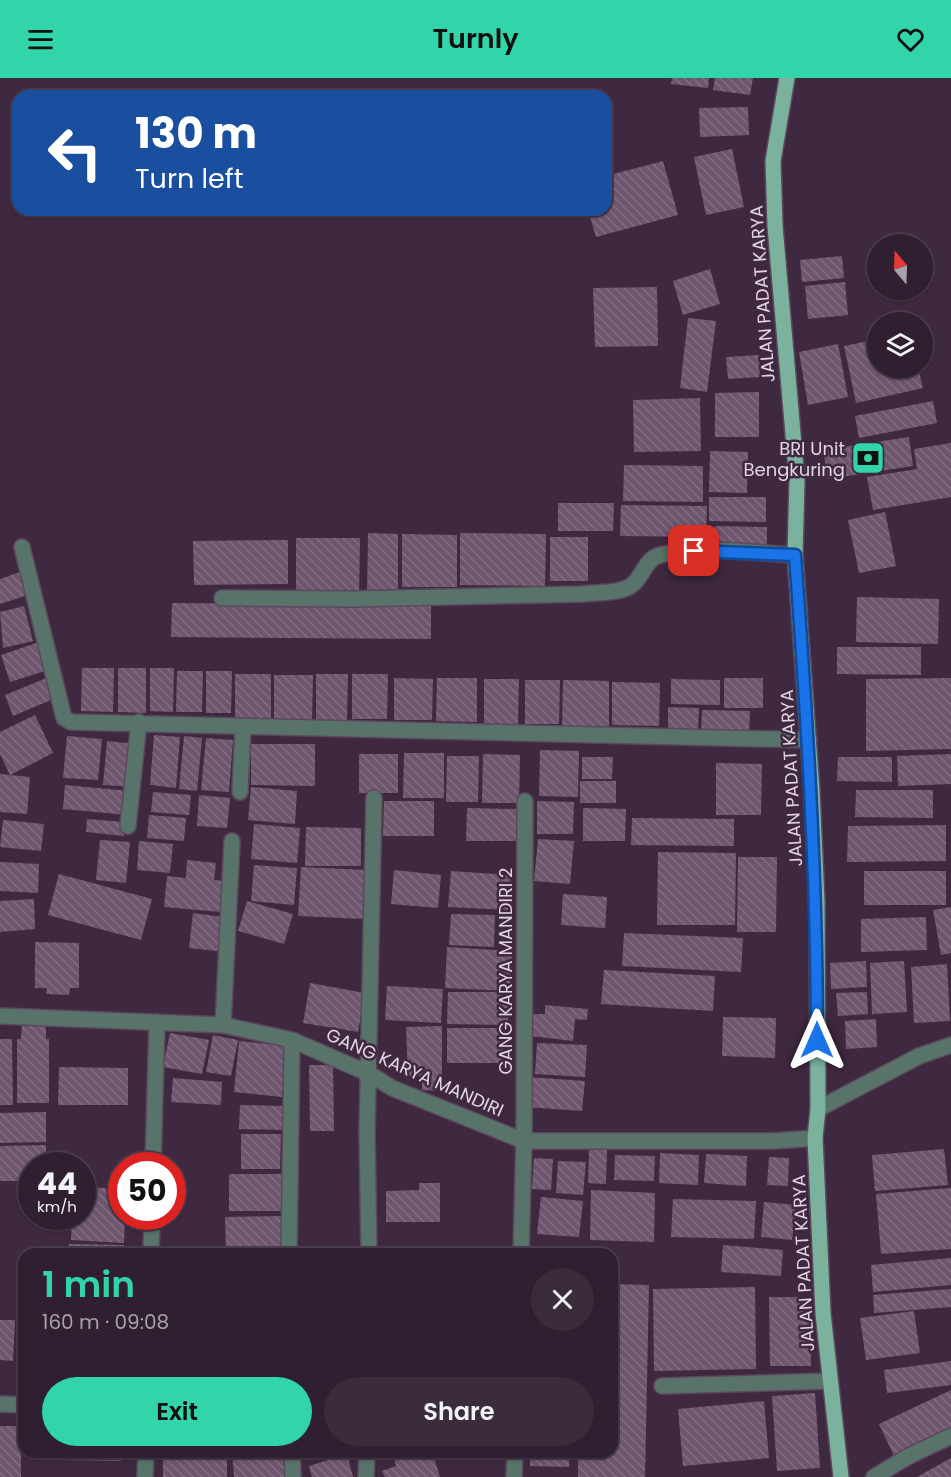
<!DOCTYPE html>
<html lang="en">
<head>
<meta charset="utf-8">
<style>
	body { margin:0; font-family:Poppins,sans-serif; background:#3b2c3c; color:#f1f3f6; height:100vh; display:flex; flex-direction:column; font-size:22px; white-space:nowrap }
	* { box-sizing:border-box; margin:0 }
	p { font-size:20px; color:#a7a2ab }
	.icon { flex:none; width:33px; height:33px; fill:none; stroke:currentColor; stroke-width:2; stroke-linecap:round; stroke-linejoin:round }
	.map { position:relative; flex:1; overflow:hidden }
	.side { position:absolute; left:18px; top:1170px; width:600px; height:210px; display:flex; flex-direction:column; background:#2f1f30; border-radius:18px; box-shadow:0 2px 4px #0004,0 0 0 2px #4a3d4c }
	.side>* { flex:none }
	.top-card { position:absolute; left:12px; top:12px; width:600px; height:126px; border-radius:18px; box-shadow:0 2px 4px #0004,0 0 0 2px #4a3d4c; background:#1a4fa0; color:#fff; overflow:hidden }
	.needle { width:39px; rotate:341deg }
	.buttons { position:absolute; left:867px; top:156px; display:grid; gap:12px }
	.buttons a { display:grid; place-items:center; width:66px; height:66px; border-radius:50%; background:#2f1f30; box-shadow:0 2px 4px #0004,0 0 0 2px #4a3d4c; font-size:30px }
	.speed { position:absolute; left:18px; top:1074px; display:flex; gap:12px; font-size:30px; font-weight:700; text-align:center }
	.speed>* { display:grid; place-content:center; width:78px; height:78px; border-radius:50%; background:#2f1f30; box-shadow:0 2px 4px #0004,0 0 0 2px #4a3d4c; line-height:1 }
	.speed small { font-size:15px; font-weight:400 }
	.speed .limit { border:9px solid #d22; background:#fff; color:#111 }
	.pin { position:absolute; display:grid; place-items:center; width:51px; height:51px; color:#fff; margin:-26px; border-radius:12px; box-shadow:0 3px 9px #0006 }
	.me { position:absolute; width:66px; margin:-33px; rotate:0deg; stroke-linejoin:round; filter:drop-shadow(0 0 4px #0008) }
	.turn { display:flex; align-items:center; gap:21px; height:126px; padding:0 24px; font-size:27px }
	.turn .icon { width:78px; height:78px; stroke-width:2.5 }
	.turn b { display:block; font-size:42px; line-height:51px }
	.round { display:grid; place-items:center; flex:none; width:63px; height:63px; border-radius:32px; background:#3b2c3c }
	.overview { display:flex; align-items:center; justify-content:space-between; height:102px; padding:0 24px }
	h1 { font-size:36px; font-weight:600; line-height:45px; color:#32d4a9 }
	.primary-button { display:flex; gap:12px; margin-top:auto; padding:12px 24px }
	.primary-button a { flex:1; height:69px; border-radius:36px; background:#32d4a9; color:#111; font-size:24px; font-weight:600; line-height:69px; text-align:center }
	.primary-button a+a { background:#3b2c3c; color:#f1f3f6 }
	header { display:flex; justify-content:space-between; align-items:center; height:78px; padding:0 24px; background:#32d4a9; color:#111; font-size:27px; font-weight:600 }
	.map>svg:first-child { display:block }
</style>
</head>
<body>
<header><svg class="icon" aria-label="menu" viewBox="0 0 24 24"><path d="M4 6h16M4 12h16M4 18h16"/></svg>Turnly<svg class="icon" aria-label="heart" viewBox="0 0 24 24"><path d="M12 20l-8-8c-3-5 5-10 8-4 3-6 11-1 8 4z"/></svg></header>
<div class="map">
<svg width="951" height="1399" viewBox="0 0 951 1399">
	<defs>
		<pattern id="building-back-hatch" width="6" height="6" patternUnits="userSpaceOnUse" patternTransform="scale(1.5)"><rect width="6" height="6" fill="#6e566f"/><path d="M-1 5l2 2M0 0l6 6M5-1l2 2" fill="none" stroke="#826d83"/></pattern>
	</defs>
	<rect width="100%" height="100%" fill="#3f2940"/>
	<path fill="url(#building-back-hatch)" d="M672,0H709L708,10L671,6Z
		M715,0H753L750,17L713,12Z
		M748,29L749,57L700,59L699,30Z
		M732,71L744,129L706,137L694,79Z
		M663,83L678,137L596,159L588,132H606V98Z
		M842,178L844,200L802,204L800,182Z
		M710,191L720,226L683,237L673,203Z
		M845,204L848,237L808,241L805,208Z
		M657,209L658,268L595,269L593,210Z
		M688,240L716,243L707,314L680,310Z
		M878,261V290H918L923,310L856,325L844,268Z
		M838,266L848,319L808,327L799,274Z
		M759,277L760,299L728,301L726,279Z
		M759,314V359H715V315Z
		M700,320L701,373L634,374L633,322Z
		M933,323L937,345L859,360L855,338Z
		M909,359L913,388L828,401L823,372Z
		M951,365V419L873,432L867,399L917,391L914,371Z
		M710,373L748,374L747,415L709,414Z
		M624,387L703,388V424L623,423Z
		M709,419H766V444L709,443Z
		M558,425H614L613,453H558Z
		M621,427L707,428L706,459L620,458Z
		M885,434L896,488L859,495L848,442Z
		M715,448L767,449V470L715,469Z
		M368,455L398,456V519H367Z
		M460,455L546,456L545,508L460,507Z
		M402,456L457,457V509H402Z
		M550,459H588V503H550Z
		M296,460H360L359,519L296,518Z
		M288,462V506L194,507L193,463Z
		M23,493L31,516L0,526V501Z
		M857,519L939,521L938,566L856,564Z
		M172,525L431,527V561L171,559Z
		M24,528L33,563L3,570L0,534Z
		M42,563L51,591L10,604L1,577Z
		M837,569H921V597L837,596Z
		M82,590H114L113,634L81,633Z
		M118,590H146V635L118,634Z
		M150,590H174L173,634L150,633Z
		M177,593H203L202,634H176Z
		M206,593H232L231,635H206Z
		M235,596H271V642H235Z
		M316,596H348L347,642H316Z
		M352,596H388L387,641H352Z
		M274,597H313L312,644L274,643Z
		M49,599L58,619L13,638L5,617Z
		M394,600L433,601L432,642H394Z
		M437,600H477V644L436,643Z
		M724,600H763V630H724Z
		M951,600V671L866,673V601Z
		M484,601H519L518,646H484Z
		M671,601L720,602V627L671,626Z
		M525,602H560L559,646H525Z
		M563,602L609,603V652L562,651Z
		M612,604L660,605L659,648L612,647Z
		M668,629L699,630L698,654L668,653Z
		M702,632L750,633L749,656H701Z
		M35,637L53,675L10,697L0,676V654Z
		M154,657L180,659L176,710L150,707Z
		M67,658L102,661L98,702L63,700Z
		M184,658L202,660L197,713L179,711Z
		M206,660L233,662L229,714L201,712Z
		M107,663L137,666L134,709L103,707Z
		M251,666H315V708L251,707Z
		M540,672L579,673L578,719L539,718Z
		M404,675H444V720H403Z
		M359,676H398V715H359Z
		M483,676L520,677L519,725H482Z
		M951,676V706L898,708L897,678Z
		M447,678H479L478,724H446Z
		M582,679H613L612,701H582Z
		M838,679H892V704L837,703Z
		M716,685L762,686L761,737H716Z
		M0,696L30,699L27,736L0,734Z
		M580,703H616V725H580Z
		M65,707L130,713L128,737L63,731Z
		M251,709L297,713L295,746L248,742Z
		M856,712H933V740L855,739Z
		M153,714L191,717L189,737L151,734Z
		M199,717L230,720L227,750L197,748Z
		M384,723H434V758H383Z
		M537,723L574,724L573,756H537Z
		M467,730L516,731V763H466Z
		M583,730L626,731L625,763H583Z
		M149,737L186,740L184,763L147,760Z
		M632,740L734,741V768L631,767Z
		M87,741L125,744L124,758L86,754Z
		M3,742L44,746L41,773L0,769Z
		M254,746L300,750L297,785L251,781Z
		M946,747V783L847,784L848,748Z
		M306,749L361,750V788H305Z
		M538,761L574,763L570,806L534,803Z
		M100,762L130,764L126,805L96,802Z
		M139,763L173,766L170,795L137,792Z
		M658,774L736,775L735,847H657Z
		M738,779H777L776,854H737Z
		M187,782L216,785L214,802L224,803L221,834L164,829L167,798L186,800Z
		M0,784L39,786L38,815L0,813Z
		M254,787L297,790L294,827L251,823Z
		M301,789L367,792L364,841L298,838Z
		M394,792L441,797L438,830L391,826Z
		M451,793L511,797L508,832L448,829Z
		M864,793H946V827H864Z
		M59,796L152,821L141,862L48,837Z
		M563,816L607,819L605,850L561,847Z
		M34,821L35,851L0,854V823Z
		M247,823L293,836L284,866L238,853Z
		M951,829V875L941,877L933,832Z
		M193,835L230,840L226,874L189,870Z
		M451,836L495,837L494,869L449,867Z
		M926,839L927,872L861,874V841Z
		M624,855L743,860L741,894L622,888Z
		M35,864L79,865V910H70L69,917L46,916L47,910H35Z
		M447,869L512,873L510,913L445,910Z
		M866,883L867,909L831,911L830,885Z
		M904,883L907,934L872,936L870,885Z
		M947,886L950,943L914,945L911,889Z
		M604,892L715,898L713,933L601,926Z
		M310,905L365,915L358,954L303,945Z
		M387,908L443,911L441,945L385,942Z
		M448,914H509L508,947L447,946Z
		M867,914L868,936L838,938L836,915Z
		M545,927L588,931L587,942L575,941L573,963L531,958L533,936H545Z
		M723,939L776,940L775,980L722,978Z
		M876,941L877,969L846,971L845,943Z
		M22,948H46V961H49V1025H17V961H21Z
		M442,948V1013L422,1012V998H408L406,949Z
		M447,950H508V985H447Z
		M170,955L209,962L202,996L163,989Z
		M213,957L238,962L231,998L206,994Z
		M0,961H12L13,1027H0Z
		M239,963L287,968L282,1019L234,1014Z
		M537,965L587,967L585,999L535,996Z
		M309,987H333L334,1053H310Z
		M59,989L128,990V1027H58Z
		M527,999L585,1003L582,1033L525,1029Z
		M173,1000L222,1004L221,1027L171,1024Z
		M240,1027L285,1028L284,1052L239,1051Z
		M46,1034V1064L0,1065V1035Z
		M241,1056H281L280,1091H241Z
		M46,1067V1088H32V1103H0V1068Z
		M589,1071H607L606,1106L588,1105Z
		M944,1071L948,1107L875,1113L872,1077Z
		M660,1075L699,1077L698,1107L659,1105Z
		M706,1076L747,1078L746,1108L704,1105Z
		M615,1077L655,1078L654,1103L614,1102Z
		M769,1079L789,1080L788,1108L767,1107Z
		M534,1080L553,1081L551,1112L532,1111Z
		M558,1083L586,1084L583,1117L556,1115Z
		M229,1096H284L283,1133H229Z
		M419,1105H440V1144H386V1113L419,1112Z
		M82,1109L122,1111V1138H125L124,1165L71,1162L72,1138H82Z
		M951,1110V1171L881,1176L876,1116Z
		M591,1112L655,1115L654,1164L590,1162Z
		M541,1119L583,1123L579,1159L537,1156Z
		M673,1121L756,1123L754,1161L671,1159Z
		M764,1124L796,1127L792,1162L761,1159Z
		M281,1138L282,1176H226L225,1139Z
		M69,1166L124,1167V1176H69Z
		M723,1167L783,1172L781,1198L721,1194Z
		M446,1171L493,1173L492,1176H446Z
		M951,1180V1207L873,1214L871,1187Z
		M612,1206L649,1207L645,1399H578V1374H612Z
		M755,1209L756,1291L654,1293L653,1211Z
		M951,1211V1229L874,1235L873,1217Z
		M769,1219H810L811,1288H770Z
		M914,1233L920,1275L866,1282L860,1240Z
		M0,1242H15L13,1283L0,1282Z
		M21,1243H24V1286H21Z
		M951,1283V1307L887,1315L884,1292Z
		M951,1312V1351L894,1378L879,1346Z
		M815,1315L820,1390L777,1393L772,1318Z
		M764,1323L769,1380L683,1388L678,1331Z
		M0,1348H21V1399H0Z
		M54,1374H121V1383L54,1382Z
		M283,1374L285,1399H234L232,1375Z
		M411,1374H432L440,1399H385L382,1393L396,1388L394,1380Z
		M530,1374H569V1389L530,1388Z
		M347,1376L353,1399H312L309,1388Z
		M227,1377V1399H163V1378Z
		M951,1380V1399H917Z"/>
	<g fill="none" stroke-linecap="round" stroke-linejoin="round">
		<defs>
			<path id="minor" d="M22,469L64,640L71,644L809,662
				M222,520L354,521L582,516C597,514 620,516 632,507C643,499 645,481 660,477C702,467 751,475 795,477
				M240,714L243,648
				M128,748L139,644
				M0,938L223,947L292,962L370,996L392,1010L524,1063H773L815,1060
				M223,947L232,763
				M818,1031L919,978L951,967
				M153,1088L157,944
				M151,1176L152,1138
				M289,1176L292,962
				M369,1176L367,1054L374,720
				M521,1176L524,1063L525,723
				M662,1308L830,1303
				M0,1326L24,1327
				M292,1374L293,1399
				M145,1399L146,1374
				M366,1399L367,1374
				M514,1399L515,1374
				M874,1399L909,1378L951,1358"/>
			<path id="major" d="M787,0L773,83L775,148L797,402L795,477L812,713L817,824L818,1031L815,1060L823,1235L841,1399"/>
		</defs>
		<use href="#minor" stroke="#5c485d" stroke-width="18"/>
		<use href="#major" stroke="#5c485d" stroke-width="18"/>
		<use href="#minor" stroke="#587369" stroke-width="15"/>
		<use href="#major" stroke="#7bb29e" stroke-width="15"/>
	</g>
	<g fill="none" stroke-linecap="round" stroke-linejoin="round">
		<defs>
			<path id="route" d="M694,473L795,477C807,639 817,800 817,962"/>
		</defs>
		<use href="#route" stroke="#114b97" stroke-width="15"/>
		<use href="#route" stroke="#1a73e8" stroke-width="10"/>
	</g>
	<defs>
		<symbol id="bank-square" viewBox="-11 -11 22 22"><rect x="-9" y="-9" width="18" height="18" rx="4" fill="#32d4a9" stroke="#3f2940"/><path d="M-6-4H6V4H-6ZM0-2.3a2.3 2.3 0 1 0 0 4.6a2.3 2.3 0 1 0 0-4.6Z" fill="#111"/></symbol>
	</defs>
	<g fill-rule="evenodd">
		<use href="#bank-square" x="849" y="361" width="38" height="38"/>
	</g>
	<g text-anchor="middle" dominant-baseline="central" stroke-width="5" stroke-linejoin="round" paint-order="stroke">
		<g font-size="18" fill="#e2d4e3" stroke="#3f2940">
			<text transform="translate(762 216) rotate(-94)">JALAN PADAT KARYA</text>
			<text transform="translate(791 700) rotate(-93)">JALAN PADAT KARYA</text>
			<text transform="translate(505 893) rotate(-90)">GANG KARYA MANDIRI 2</text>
			<text transform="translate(415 994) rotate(24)">GANG KARYA MANDIRI</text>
			<text transform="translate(803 1185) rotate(-93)">JALAN PADAT KARYA</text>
		</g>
		<g font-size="18" fill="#e2d4e3" stroke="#3f2940" text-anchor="end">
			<text x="845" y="370">BRI Unit<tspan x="845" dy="21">Bengkuring</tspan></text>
		</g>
	</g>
</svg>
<div class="buttons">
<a><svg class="needle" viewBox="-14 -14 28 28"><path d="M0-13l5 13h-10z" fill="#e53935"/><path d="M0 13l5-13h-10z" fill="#a7a2ab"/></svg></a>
<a><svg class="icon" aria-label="layers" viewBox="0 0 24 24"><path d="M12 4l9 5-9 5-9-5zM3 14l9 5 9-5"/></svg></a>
</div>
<div class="speed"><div>44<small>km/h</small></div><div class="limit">50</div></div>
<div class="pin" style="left:694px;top:473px;background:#d93025"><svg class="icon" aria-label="arrive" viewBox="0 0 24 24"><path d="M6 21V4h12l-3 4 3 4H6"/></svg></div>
<svg class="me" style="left:817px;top:962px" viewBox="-20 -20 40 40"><path d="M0-17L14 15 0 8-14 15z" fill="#1a73e8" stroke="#fff" stroke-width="4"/></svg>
<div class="top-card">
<div class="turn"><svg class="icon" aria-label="left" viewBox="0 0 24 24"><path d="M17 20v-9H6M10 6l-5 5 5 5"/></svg><div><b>130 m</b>Turn left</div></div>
</div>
<section class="side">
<div class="overview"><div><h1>1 min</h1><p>160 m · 09:08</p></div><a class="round"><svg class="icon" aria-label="close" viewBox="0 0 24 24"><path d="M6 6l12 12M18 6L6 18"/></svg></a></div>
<div class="primary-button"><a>Exit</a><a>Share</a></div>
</section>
</div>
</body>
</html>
